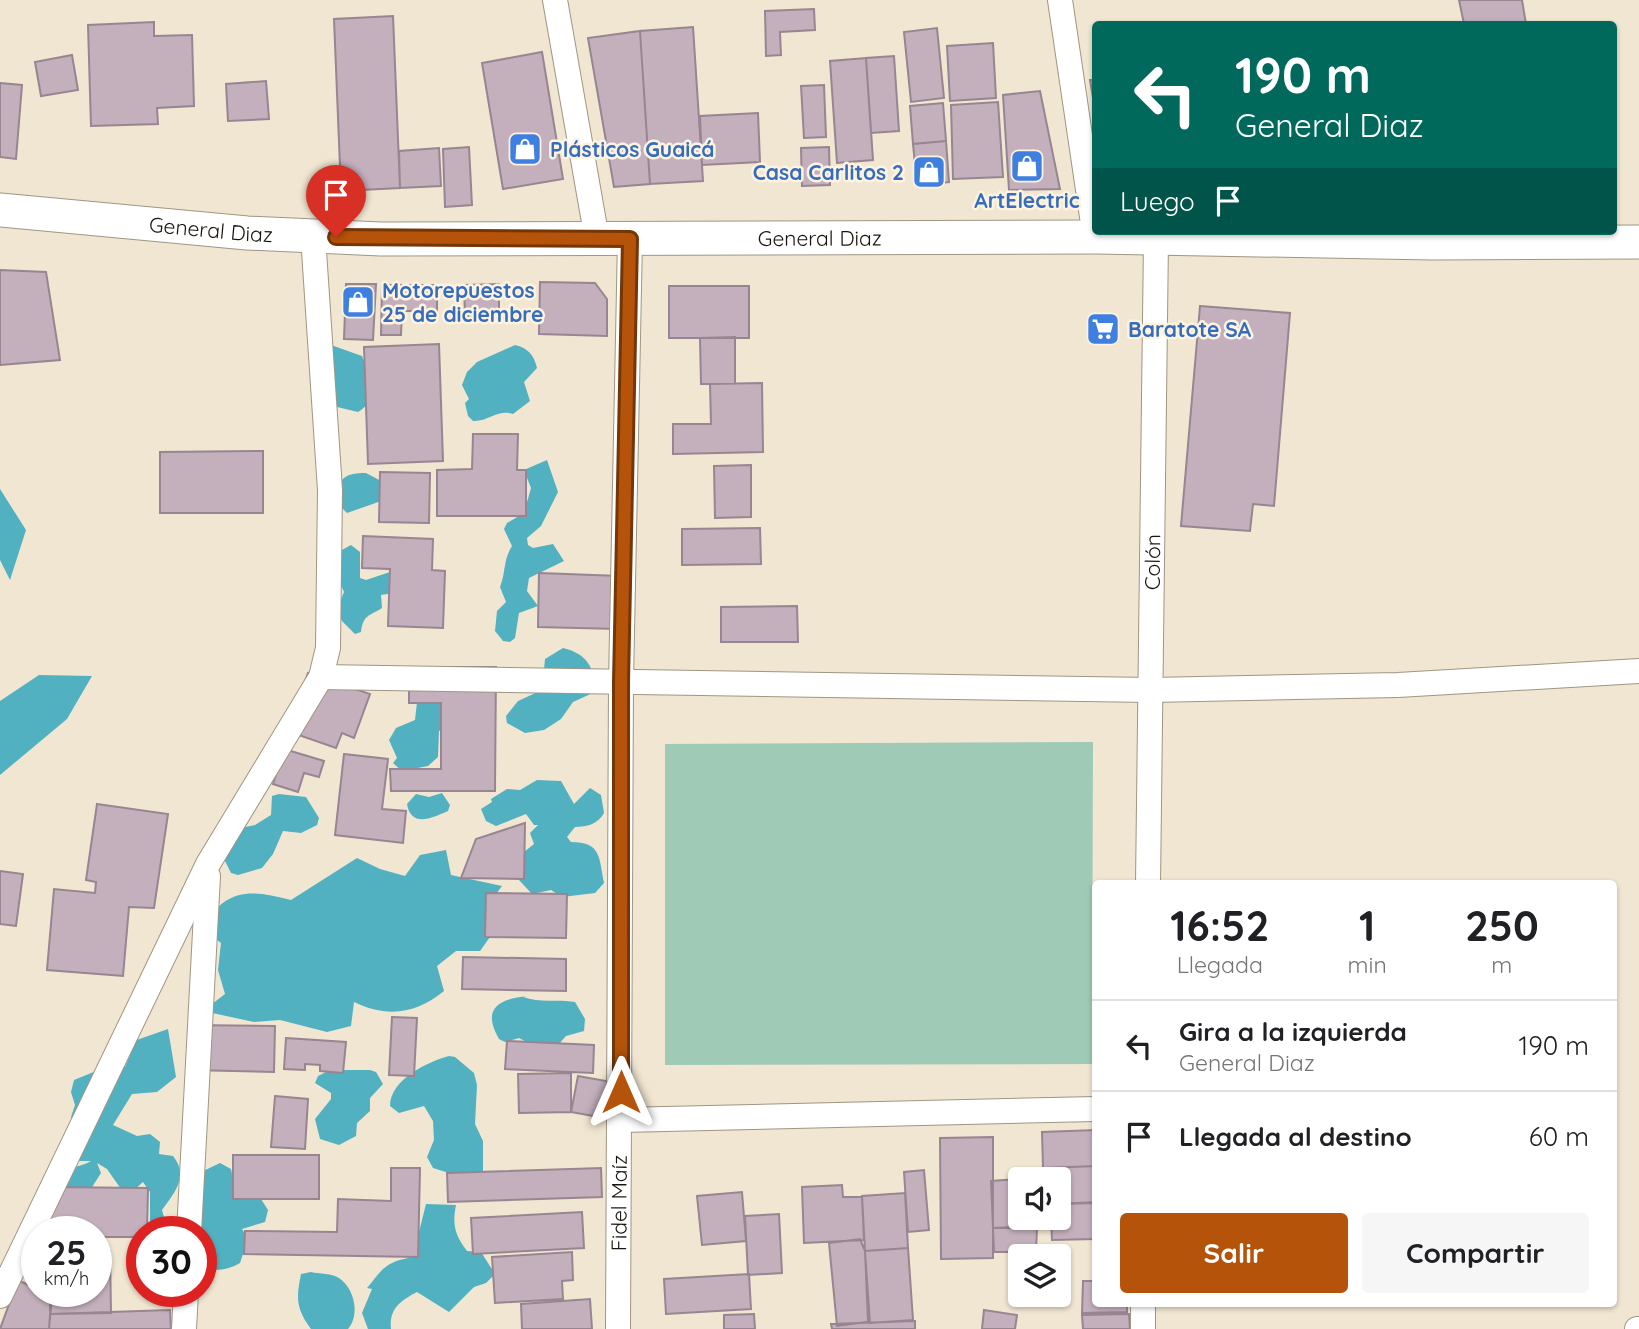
<!DOCTYPE html>
<html lang="es">
<head>
<meta charset="utf-8">
<style>
	body { margin:0; font-family:Quicksand,sans-serif; background:#f6f6f6; color:#202124; height:100vh; display:flex; flex-direction:column; font-size:26px; white-space:nowrap }
	* { box-sizing:border-box; margin:0 }
	p { font-size:23px; color:#757577 }
	.icon { flex:none; width:38px; height:38px; fill:none; stroke:currentColor; stroke-width:2; stroke-linecap:round; stroke-linejoin:round }
	.map { position:relative; flex:1; overflow:hidden }
	.details { position:absolute; left:1092px; top:880px; width:525px; height:427px; display:flex; flex-direction:column; background:#fff; border-radius:7px; box-shadow:0 2px 5px #0004 }
	.details>* { flex:none }
	.hud { position:absolute; left:1092px; top:21px; width:525px; height:214px; border-radius:7px; box-shadow:0 2px 5px #0004; background:#00695c; color:#fff; overflow:hidden }
	.buttons { position:absolute; left:1008px; top:1167px; display:grid; gap:14px }
	.buttons a { display:grid; place-items:center; width:63px; height:63px; border-radius:7px; background:#fff; box-shadow:0 2px 5px #0004; font-size:35px }
	.speed { position:absolute; left:21px; top:1216px; display:flex; gap:14px; font-size:35px; font-weight:700; text-align:center }
	.speed>* { display:grid; place-content:center; width:91px; height:91px; border-radius:50%; background:#fff; box-shadow:0 2px 5px #0004; line-height:1 }
	.speed small { font-size:18px; font-weight:400 }
	.speed .limit { border:10px solid #d22; background:#fff; color:#111 }
	.pin { position:absolute; display:grid; place-items:center; width:60px; height:60px; color:#fff; margin:-72px -30px; border-radius:50% 50% 50% 0; rotate:-45deg; box-shadow:0 0 7px #0007 }
	.pin .icon { rotate:45deg }
	.me { position:absolute; width:77px; margin:-38px; rotate:0deg; stroke-linejoin:round; filter:drop-shadow(0 0 5px #0008) }
	.turn { display:flex; align-items:center; gap:24px; height:147px; padding:0 28px; font-size:32px }
	.turn .icon { width:91px; height:91px; stroke-width:2.5 }
	.turn b { display:block; font-size:49px; line-height:60px }
	.then { display:flex; align-items:center; height:66px; padding:0 28px; background:#0003; gap:14px; font-size:26px }
	.eta { display:flex; justify-content:space-evenly; align-items:center; height:119px; text-align:center }
	.eta b { font-size:42px; font-weight:700; line-height:49px }
	.button { display:flex; gap:14px; margin-top:auto; padding:14px 28px }
	.button a { flex:1; height:80px; border-radius:7px; background:#b45309; color:#fff; font-size:28px; font-weight:700; line-height:80px; text-align:center }
	.button a+a { background:#f6f6f6; color:#202124 }
	ul { padding:0; list-style:none }
	li { display:flex; align-items:center; gap:21px; height:91px; padding:0 28px; border-top:2px solid #e0e0e0 }
	li div { flex:1 }
	li b { display:block; font-size:26px }
	li em { font-style:normal }
	.map>svg:first-child { display:block }
</style>
</head>
<body>
<div class="map">
<svg width="1639" height="1329" viewBox="0 0 1639 1329">
	<rect width="100%" height="100%" fill="#f0e6d2"/>
	<path fill="#9fcbb6" d="M1093,742L1092,1064L665,1065V744Z"/>
	<path fill="#51b1c1" d="M331,345L362,356C369,373 381,399 358,412L333,406Z
		M515,345C528,348 534,355 537,368L524,382L530,401L513,414C498,409 488,422 473,421L468,416L465,403L469,399L462,385L467,372L477,362Z
		M547,460L558,492L541,526L527,538L528,545L533,548L553,544L564,561L529,578L527,591L538,606L519,613L515,638L510,642L503,641L495,631L497,611L506,602L500,587C506,572 503,560 512,546L504,529L507,523L524,513L531,488L524,470Z
		M366,473L383,482L384,500L347,513L334,500C339,479 343,473 366,473Z
		M0,489L26,530L10,580L0,560Z
		M351,545L360,552V578L366,580L390,572L394,593L381,595L382,608C369,616 363,615 361,632L355,634L342,621L337,609L344,592L329,557Z
		M563,648C588,654 593,667 597,691L573,702L561,719L544,730L525,733L507,723L506,716L518,701L542,690L545,659Z
		M39,675L92,676L67,719L0,775V701Z
		M435,686L452,724L439,731L438,757L428,766L402,771L393,763L397,758L389,740L396,728L415,720L417,702Z
		M537,780L561,781L574,804L590,788L601,795L604,813C598,824 587,827 575,827L567,837L571,842C601,842 599,857 604,883L595,893L562,897L551,890L532,894L519,880L524,868L522,863L524,852L534,844L530,833L538,825H534L526,814L496,826L486,821L481,809L492,802L491,799L507,789L520,790Z
		M442,793L450,805L448,811C432,818 411,828 407,804L416,794L429,797Z
		M279,794L306,797L319,818L317,825L301,833L283,831L273,854L262,868L238,875L231,873L223,857L236,829L255,825L271,815L272,796Z
		M446,850L451,875L502,886L487,906L495,930L480,951H456L437,966L444,991C416,1014 387,1018 354,1002L351,1026L327,1032L280,1020L254,1022L203,1011L225,994L218,970L221,943L202,928C226,888 249,889 291,900L357,858L380,869L405,876L420,855Z
		M528,996L523,997C539,1003 558,999 575,1002L585,1019L584,1031L566,1036L558,1045L536,1047L519,1038L505,1042L499,1039C482,1009 497,999 528,996Z
		M168,1029L176,1077L157,1092L132,1094L113,1125L137,1136L150,1134L160,1142L159,1154L173,1156C189,1176 175,1192 162,1210L168,1232H150V1192L143,1182L133,1191L121,1189L107,1169L97,1163L101,1173L87,1195L39,1190C53,1154 65,1176 91,1161H68L76,1128L71,1117L75,1105L71,1092L74,1080L111,1065L125,1067L130,1055L131,1042Z
		M449,1056L455,1057L474,1073L477,1085L475,1124L483,1141V1173L452,1174L433,1168L427,1157L434,1140L433,1121L424,1106L399,1113L390,1106C390,1080 427,1062 449,1056Z
		M330,1070H370L376,1072L383,1084L370,1098V1111L357,1123L356,1136L339,1145L320,1139L315,1119L331,1099V1093L315,1083L318,1076Z
		M220,1163L231,1169L236,1194L261,1199L268,1210L265,1222L242,1229L248,1239L240,1263C228,1270 218,1271 205,1269L201,1265L197,1174Z
		M426,1204L456,1205C452,1225 455,1235 467,1251L481,1252L495,1274L486,1283L474,1287L449,1312L417,1292C400,1301 389,1309 391,1329H368L362,1313L372,1289L367,1288C375,1279 381,1268 392,1263C401,1258 409,1260 418,1253L417,1240Z
		M311,1272C319,1274 332,1273 339,1278C355,1289 360,1315 348,1329H311C296,1308 296,1299 301,1274Z"/>
	<path fill="#c4b0bd" stroke="#978591" stroke-width="2" d="M1459,0H1522L1526,24H1464Z
		M814,9L815,30L780,32L781,55L766,56L765,11Z
		M393,16L400,188L341,191L334,19Z
		M154,22V36L192,35L194,106L157,108L158,124L91,126L88,25Z
		M693,27L703,181L650,184L640,31Z
		M937,28L944,98L911,102L904,32Z
		M640,31L650,184L614,187L588,38Z
		M993,43L996,98L950,101L947,46Z
		M542,52L563,179L503,189L482,63Z
		M72,55L78,90L41,96L35,62Z
		M894,56L899,131L871,133L866,58Z
		M866,58L873,160L837,163L830,61Z
		M1090,80H1096V115Z
		M266,81L269,119L228,121L226,84Z
		M0,83L22,85L16,159L0,157Z
		M824,85L826,137L804,138L801,86Z
		M1040,91L1060,189L1009,190L1003,95Z
		M998,102L1003,177L953,179L951,105Z
		M943,103L946,141L913,144L910,106Z
		M758,113L760,162L702,165L700,116Z
		M946,141L949,182L917,185L913,144Z
		M469,147L472,205L445,207L443,149Z
		M829,147L830,185L802,186L801,148Z
		M439,148L441,186L400,188L399,151Z
		M0,270L46,272L60,360L0,365Z
		M540,282L595,283L607,299V336L539,334Z
		M346,284H376L373,340L344,339Z
		M499,284V316H465L464,285Z
		M382,285H437V311H402L401,335H381Z
		M669,286H749V338H669Z
		M1200,306L1290,313L1274,506L1253,504L1250,531L1181,526Z
		M735,337V384H701L700,338Z
		M439,344L443,461L368,464L364,347Z
		M762,383L763,452L673,454V424H711L710,384Z
		M473,434H518L517,470H526V516H437V470L472,469Z
		M263,451V513H160V452Z
		M751,465V517L715,518L714,466Z
		M380,472L430,473L429,523L379,522Z
		M760,528L761,564L682,565V529Z
		M363,536L433,539L432,570L445,571L443,628L388,626L390,569L362,568Z
		M539,573L620,576L618,629L538,627Z
		M797,606L798,642H721V607Z
		M409,667H496L495,791H391L390,769H441V703H409Z
		M308,673L370,694L354,738L342,733L336,748L287,731Z
		M284,749L324,761L319,777L304,773L298,792L273,784Z
		M344,754L388,759L382,809L406,811L403,843L335,835Z
		M97,804L168,814L154,908L129,907L123,976L47,970L54,889L95,893L96,882L86,880Z
		M525,823L524,879L461,878L476,839Z
		M0,871L23,874L16,926L0,924Z
		M486,893L567,894L566,938L485,937Z
		M463,957L566,959V991L462,989Z
		M392,1017L417,1018L414,1076L389,1075Z
		M191,1025L275,1026L274,1072L189,1070Z
		M286,1038L346,1042L343,1073L320,1071V1065L305,1064V1070L284,1069Z
		M507,1041L594,1045L593,1073L505,1069Z
		M571,1073V1112L519,1113L518,1074Z
		M578,1076L617,1083L610,1119L571,1112Z
		M275,1096L308,1099L305,1149L271,1147Z
		M1096,1130V1166L1043,1168L1042,1132Z
		M993,1137V1258L941,1259L940,1138Z
		M233,1155H319V1199H233Z
		M1096,1166V1202L1059,1204V1180H1048L1047,1168Z
		M391,1168H420L418,1257L244,1254L245,1231L337,1232L338,1199L391,1201Z
		M601,1168L602,1197L448,1202L447,1173Z
		M924,1170L929,1230L908,1232L904,1172Z
		M1033,1178L1020,1180V1218H1035V1226L993,1228L991,1181Z
		M842,1185L843,1197H862L864,1240L804,1243L802,1187Z
		M48,1187L148,1188L147,1232H142V1237H96V1232H48Z
		M742,1192L746,1241L702,1245L697,1196Z
		M905,1193L908,1248L865,1251L862,1196Z
		M1096,1203V1239L1052,1240L1051,1218H1059V1204Z
		M582,1212L584,1248L473,1254L471,1218Z
		M779,1214L782,1273L748,1275L745,1216Z
		M993,1228H1037L1036,1252H994Z
		M860,1239L865,1251L868,1322L837,1326L829,1243Z
		M908,1248L913,1320L870,1323L865,1251Z
		M96,1251H110L111,1313L50,1314V1292H96Z
		M572,1252L573,1280L562,1281L563,1299L495,1303L492,1257Z
		M749,1274L751,1309L666,1314L664,1279Z
		M18,1280L52,1297L49,1329H0Z
		M1083,1281H1096V1304H1127V1312L1082,1313Z
		M590,1299L592,1329H522L521,1304Z
		M170,1310L171,1329H49L50,1314Z
		M984,1310L1017,1315L1015,1329H982Z
		M754,1314L755,1329H724V1315Z
		M1129,1314L1130,1329H1083L1082,1315Z
		M915,1321V1329H832L831,1324Z"/>
	<g fill="none" stroke-linecap="round" stroke-linejoin="round">
		<defs>
			<g id="minor">
				<path d="M555,0L597,239"/>
				<path d="M1060,0L1095,237"/>
				<path d="M321,677L1151,690L1398,685L1639,671"/>
				<path id="s1" d="M1148,884L1156,239"/>
				<path d="M621,1120L1096,1109"/>
				<path d="M189,1232L208,876"/>
				<path d="M0,1296L208,864L321,677L328,648L330,490L313,236"/>
				<path d="M184,1329L186,1292"/>
				<path id="s2" d="M618,1329L621,682L630,239"/>
				<path d="M1143,1329V1304"/>
				<path d="M1637,1329H1639"/>
			</g>
			<g id="secondary">
				<path id="s3" d="M0,210L247,233L381,239L1095,237L1432,243L1639,242"/>
			</g>
		</defs>
		<use href="#minor" stroke="#9f9683" stroke-width="26"/>
		<use href="#secondary" stroke="#9f9683" stroke-width="35"/>
		<use href="#minor" stroke="#fff" stroke-width="24"/>
		<use href="#secondary" stroke="#fff" stroke-width="33"/>
	</g>
	<g fill="none" stroke-linecap="round" stroke-linejoin="round">
		<defs>
			<path id="route" d="M336,237L630,239L621,682V1092"/>
		</defs>
		<use href="#route" stroke="#753606" stroke-width="18"/>
		<use href="#route" stroke="#b45309" stroke-width="12"/>
	</g>
	<defs>
		<symbol id="shop-square" viewBox="-11 -11 22 22"><rect x="-9" y="-9" width="18" height="18" rx="4" fill="#3f7fe0" stroke="#fdf3df"/><path d="M-5-2.5h2.3a2.7 3.5 0 0 1 5.4 0H5L5.5 6h-11ZM-1.5-2.5h3a1.5 2.3 0 0 0-3 0Z" fill="#fff"/></symbol>
		<symbol id="supermarket-square" viewBox="-11 -11 22 22"><rect x="-9" y="-9" width="18" height="18" rx="4" fill="#3f7fe0" stroke="#fdf3df"/><path d="M-6-5.5h2.5l.6 2H6L4.5 2H-2.5L-4.4-4H-6ZM-1.5 3.2a1.3 1.3 0 1 0 .1 0ZM3 3.2a1.3 1.3 0 1 0 .1 0Z" fill="#fff"/></symbol>
	</defs>
	<g fill-rule="evenodd">
		<use href="#shop-square" x="506" y="130" width="38" height="38"/>
		<use href="#shop-square" x="1008" y="147" width="38" height="38"/>
		<use href="#shop-square" x="910" y="153" width="38" height="38"/>
		<use href="#shop-square" x="339" y="283" width="38" height="38"/>
		<use href="#supermarket-square" x="1084" y="310" width="38" height="38"/>
	</g>
	<g text-anchor="middle" dominant-baseline="central" stroke-width="5" stroke-linejoin="round" paint-order="stroke">
		<g font-size="21" font-weight="bold" fill="#366cbe" stroke="#fdf3df" text-anchor="start">
			<text x="550" y="149">Plásticos Guaicá</text>
			<text x="904" y="172" text-anchor="end">Casa Carlitos 2</text>
			<text x="1027" y="200" text-anchor="middle">ArtElectric</text>
			<text x="382" y="290">Motorepuestos<tspan x="382" dy="24">25 de diciembre</tspan></text>
			<text x="1128" y="329">Baratote SA</text>
		</g>
		<g font-size="21" fill="#19150e" stroke="#fdf3df">
			<text stroke="none"><textPath href="#s3" startOffset="212">General Diaz</textPath></text>
			<text stroke="none"><textPath href="#s3" startOffset="821">General Diaz</textPath></text>
			<text stroke="none"><textPath href="#s1" startOffset="322">Colón</textPath></text>
			<text stroke="none"><textPath href="#s2" startOffset="126">Fidel Maíz</textPath></text>
		</g>
	</g>
</svg>
<div class="buttons">
<a><svg class="icon" aria-label="sound" viewBox="0 0 24 24"><path d="M4 9h4l5-4v14l-5-4H4zM17 9q2 3 0 6"/></svg></a>
<a><svg class="icon" aria-label="layers" viewBox="0 0 24 24"><path d="M12 4l9 5-9 5-9-5zM3 14l9 5 9-5"/></svg></a>
</div>
<div class="speed"><div>25<small>km/h</small></div><div class="limit">30</div></div>
<div class="pin" style="left:336px;top:237px;background:#d93025"><svg class="icon" aria-label="arrive" viewBox="0 0 24 24"><path d="M6 21V4h12l-3 4 3 4H6"/></svg></div>
<svg class="me" style="left:621px;top:1092px" viewBox="-20 -20 40 40"><path d="M0-17L14 15 0 8-14 15z" fill="#b45309" stroke="#fff" stroke-width="4"/></svg>
<div class="hud">
<div class="turn"><svg class="icon" aria-label="left" viewBox="0 0 24 24"><path d="M17 20v-9H6M10 6l-5 5 5 5"/></svg><div><b>190 m</b>General Diaz</div></div>
<div class="then">Luego<svg class="icon" aria-label="arrive" viewBox="0 0 24 24"><path d="M6 21V4h12l-3 4 3 4H6"/></svg></div>
</div>
<section class="details">
<div class="eta">
<div><b>16:52</b><p>Llegada</p></div>
<div><b>1</b><p>min</p></div>
<div><b>250</b><p>m</p></div>
</div>
<ul>
<li><svg class="icon" aria-label="left" viewBox="0 0 24 24"><path d="M17 20v-9H6M10 6l-5 5 5 5"/></svg><div><b>Gira a la izquierda</b><p>General Diaz</p></div><em>190 m</em></li>
<li><svg class="icon" aria-label="arrive" viewBox="0 0 24 24"><path d="M6 21V4h12l-3 4 3 4H6"/></svg><div><b>Llegada al destino</b></div><em>60 m</em></li>
</ul>
<div class="button"><a>Salir</a><a>Compartir</a></div>
</section>
</div>
</body>
</html>
